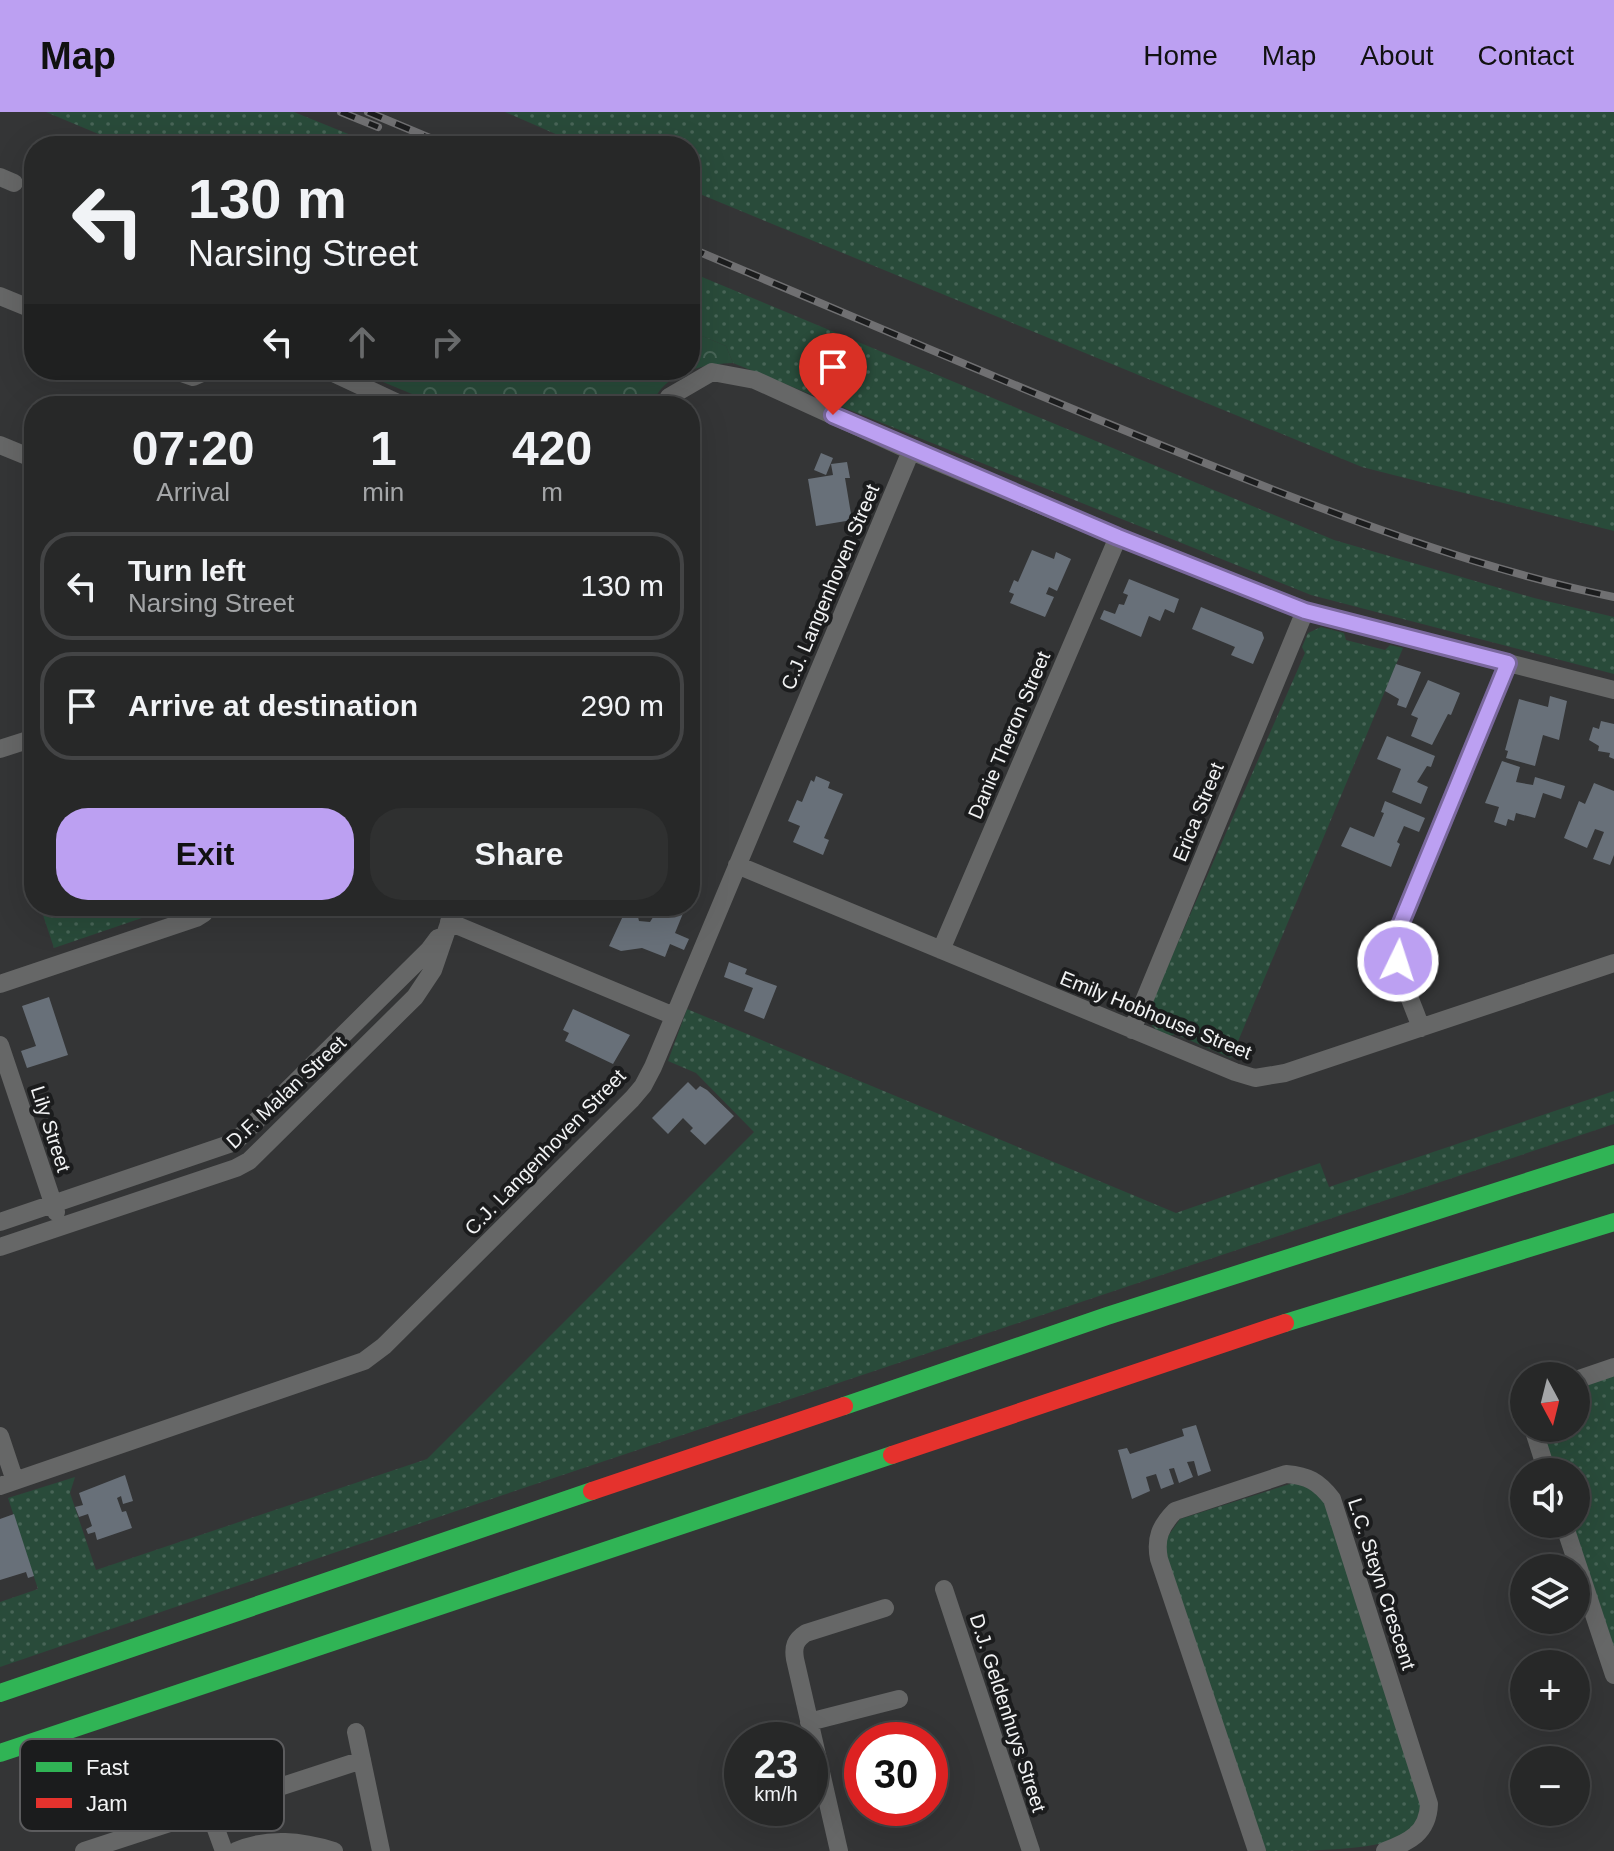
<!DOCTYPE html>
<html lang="en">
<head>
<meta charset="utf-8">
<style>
	body { margin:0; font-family:Arial,sans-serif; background:#2f3030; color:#f1f3f6; height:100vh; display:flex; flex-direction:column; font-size:30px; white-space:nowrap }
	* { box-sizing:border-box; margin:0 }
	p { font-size:26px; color:#a4a6a8 }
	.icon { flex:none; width:44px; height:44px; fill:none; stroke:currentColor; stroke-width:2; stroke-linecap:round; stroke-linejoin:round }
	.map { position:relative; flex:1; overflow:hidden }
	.panel { position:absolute; left:24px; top:284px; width:676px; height:520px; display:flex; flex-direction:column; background:#272828; border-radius:32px; box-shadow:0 8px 32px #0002,0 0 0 2px #434445 }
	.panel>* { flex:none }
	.hud { position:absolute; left:24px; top:24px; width:676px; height:244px; border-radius:32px; box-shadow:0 8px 32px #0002,0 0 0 2px #434445; background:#272828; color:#f1f3f6; overflow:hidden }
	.needle { width:52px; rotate:173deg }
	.buttons { position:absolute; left:1510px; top:1250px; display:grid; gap:16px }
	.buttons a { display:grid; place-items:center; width:80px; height:80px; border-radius:50%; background:#272828; box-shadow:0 8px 32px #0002,0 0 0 2px #434445; font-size:40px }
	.speed { position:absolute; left:724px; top:1610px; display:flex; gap:16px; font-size:40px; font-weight:700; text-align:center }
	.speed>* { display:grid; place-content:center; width:104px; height:104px; border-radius:50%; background:#272828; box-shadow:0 8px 32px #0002,0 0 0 2px #434445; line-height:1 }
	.speed small { font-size:20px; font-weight:400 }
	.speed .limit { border:12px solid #d22; background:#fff; color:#111 }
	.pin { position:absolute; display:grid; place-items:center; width:68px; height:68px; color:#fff; margin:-82px -34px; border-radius:50% 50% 50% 0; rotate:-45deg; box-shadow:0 0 8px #0007 }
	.pin .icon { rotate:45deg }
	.me { position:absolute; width:88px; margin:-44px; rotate:4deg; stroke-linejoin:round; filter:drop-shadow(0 0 6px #0008) }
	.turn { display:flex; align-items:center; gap:28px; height:168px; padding:0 32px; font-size:36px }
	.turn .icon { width:104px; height:104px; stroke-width:2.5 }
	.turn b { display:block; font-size:56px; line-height:68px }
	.lanes { display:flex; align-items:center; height:76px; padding:0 32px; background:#0003; justify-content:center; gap:40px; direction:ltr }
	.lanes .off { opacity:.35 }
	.eta { display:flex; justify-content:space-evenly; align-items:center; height:136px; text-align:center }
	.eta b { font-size:48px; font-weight:700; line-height:56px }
	.cta { display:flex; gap:16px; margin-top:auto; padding:16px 32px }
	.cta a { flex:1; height:92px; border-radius:32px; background:#bca0f2; color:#111; font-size:32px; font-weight:700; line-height:92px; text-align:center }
	.cta a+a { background:#2f3030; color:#f1f3f6 }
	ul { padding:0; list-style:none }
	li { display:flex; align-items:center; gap:24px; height:108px; margin:0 16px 12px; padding:0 16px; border:4px solid #434445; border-radius:32px }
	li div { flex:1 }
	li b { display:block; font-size:30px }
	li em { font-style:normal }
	header { display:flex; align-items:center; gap:48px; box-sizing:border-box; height:112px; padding:0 40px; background:#bca0f2; color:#111 }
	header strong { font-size:38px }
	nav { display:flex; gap:44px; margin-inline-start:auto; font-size:28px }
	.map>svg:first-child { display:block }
</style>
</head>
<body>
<header>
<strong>Map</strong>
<nav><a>Home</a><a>Map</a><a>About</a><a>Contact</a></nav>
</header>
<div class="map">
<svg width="1614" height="1739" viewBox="0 0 1614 1739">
	<defs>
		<pattern id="grass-dots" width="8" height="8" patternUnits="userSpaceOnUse" patternTransform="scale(2)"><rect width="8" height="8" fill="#294b3a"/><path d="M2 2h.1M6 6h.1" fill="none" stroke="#486557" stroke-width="1.8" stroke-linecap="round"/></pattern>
		<pattern id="park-crowns" width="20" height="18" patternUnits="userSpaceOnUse" patternTransform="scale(2)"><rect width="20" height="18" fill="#294b3a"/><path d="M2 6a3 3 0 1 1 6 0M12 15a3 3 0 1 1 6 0" fill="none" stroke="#486557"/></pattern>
	</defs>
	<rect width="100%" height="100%" fill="#343536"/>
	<path fill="url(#grass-dots)" d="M46,0H294L378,34H127Z
		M505,0H1614V419L1362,355L690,78V34H583Z
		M690,160L1334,428L1534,486L1614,505V562L1311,483L733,251L726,234L690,219Z
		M1321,515L1344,521L1346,528L1385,538L1390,533L1403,536L1231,946L1175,922L1170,924C1157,919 1149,915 1147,901L1305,541L1302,535L1308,521Z
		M40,794H177L54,836Z
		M687,897L1176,1101L1320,1051L1329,1075L1614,979V1012L503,1383L0,1555V1490L38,1477L8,1386L75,1365L70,1381L96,1458L427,1347L754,1020L696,961L668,949Z
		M1614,1264V1537L1573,1412H1576V1360H1556L1542,1316H1576V1276Z
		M1293,1371L1309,1374L1324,1390L1422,1693C1419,1706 1415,1718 1403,1725C1370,1739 1302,1739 1264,1739L1166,1443V1427L1180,1407Z"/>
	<path fill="url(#park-crowns)" d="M690,219L726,234L733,251C709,252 678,257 661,277C657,281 654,289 652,294H466L429,289L354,258H690Z"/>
	<path fill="#687079" d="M821,341L833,346L826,363L814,358Z
		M847,350L850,366H845L852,408L816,414L808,367L833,363L831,352Z
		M1032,438L1054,447L1056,440L1071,447L1057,479L1049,475L1046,482L1054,485L1045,505L1010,491L1014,482L1009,480L1014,468L1018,470Z
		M1129,467L1179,487L1174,501L1165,497L1160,509L1149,504L1141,525L1100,507L1104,498L1115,502L1119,492L1124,493L1128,483L1123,481Z
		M1201,495L1262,520L1264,526L1253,552L1231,543L1235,535L1192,517Z
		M1396,552L1421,560L1406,596L1397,593L1399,587L1385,579Z
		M1428,568L1460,581L1451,603L1448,602L1432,633L1411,624L1418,606L1411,603Z
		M1550,584L1567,589L1559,628L1543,623L1535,654L1506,646L1508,639L1505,638L1519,587L1548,595Z
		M1601,609L1614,612V647L1609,645L1610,641L1598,639L1599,634L1589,628L1593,615L1599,617Z
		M1387,624L1435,644L1431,655L1427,654L1417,670L1428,675L1421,692L1392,680L1401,657L1377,647Z
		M1502,649L1520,655L1516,670L1533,673L1535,665L1565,674L1561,687L1543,681L1535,706L1516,701L1514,709L1508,707L1506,714L1494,710L1499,695L1485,691Z
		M816,664L830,670L828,676L843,682L824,726L829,728L823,743L793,730L800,714L788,709L797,688L802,690L811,668L814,670Z
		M1594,671L1614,679V743L1610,753L1593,747L1604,720L1595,717L1587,736L1564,726L1579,689L1585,692Z
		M1385,689L1425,706L1419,720L1404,714L1397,730L1400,732L1391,755L1341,734L1350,715L1374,725L1384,701L1381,700Z
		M660,794H686L675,821L689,827L684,838L670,832L665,845L642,836L621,839L609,834L623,804L637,801L639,809L650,810Z
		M729,850L747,857L745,862L777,874L764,907L744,899L753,876L724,865Z
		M49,885L68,943L27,956L21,939L36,934L22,894Z
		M573,897L630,923L613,952L565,929L569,921L563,918Z
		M688,970L696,978L700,974L707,978L734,1004L705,1033L690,1019L693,1016L683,1006L668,1022L652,1006Z
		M1196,1313L1211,1359L1198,1364L1194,1349L1187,1350L1193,1365L1179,1371L1174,1356L1169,1357L1174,1372L1161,1377L1156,1362L1146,1365L1150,1379L1132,1387L1118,1338L1127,1336L1130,1342L1184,1324L1182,1317Z
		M125,1363L133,1389L123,1392L121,1384L117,1386L122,1400L126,1399L132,1416L97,1428L95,1420L88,1422L86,1417L92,1414L88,1402L79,1405L75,1395L83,1393L79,1381Z
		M14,1402L34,1464L28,1466L26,1460L0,1468V1407Z"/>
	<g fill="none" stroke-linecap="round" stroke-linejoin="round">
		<path stroke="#666767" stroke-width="18" d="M0,65L14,71
			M0,184L34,198
			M173,258L193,265L209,258
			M327,258L404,294
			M665,294L669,285L712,260L755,268L911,339L1118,425L1305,499L1614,578
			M0,333L34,347
			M0,637L34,626
			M737,753L1235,960L1255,966L1285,961L1614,851
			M449,810L674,904
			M941,838L1118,425
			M0,872L196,806L204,801L208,794
			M1421,916C1411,887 1393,853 1396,823L1508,551
			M1132,918L1305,499
			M0,933L56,1100
			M0,1110L235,1030L429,838L438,826
			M0,1135L236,1056L249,1049L415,885L433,858L455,794
			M1576,1268L1614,1255
			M1533,1316L1547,1360
			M0,1324L15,1369
			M0,1374L364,1249L384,1234L632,987L643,974L653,955L911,339
			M1564,1412L1614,1563
			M944,1477L1031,1739
			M809,1610L899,1587
			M356,1620L381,1739
			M209,1698L224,1739
			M84,1739L362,1648
			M236,1739C269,1725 301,1729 334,1739
			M839,1739L795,1547C793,1535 795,1528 806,1521L885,1496
			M1257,1739L1159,1447C1155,1427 1160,1414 1175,1399L1286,1362C1308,1364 1318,1369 1332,1387L1429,1692C1428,1721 1409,1730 1385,1739"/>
		<path stroke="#30b455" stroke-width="18" d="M1285,1211L1614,1110
			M844,1294L1107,1204L1614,1042
			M0,1581L592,1379
			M0,1641L892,1343"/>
		<path stroke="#e5322d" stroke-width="18" d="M892,1343L1285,1211
			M592,1379L844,1294"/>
		<defs>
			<path id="rail" d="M341,0L378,15
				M368,0L449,34
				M690,136C862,208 1032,282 1205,351C1339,404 1473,456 1614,485"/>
		</defs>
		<use href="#rail" stroke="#707072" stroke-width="8"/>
		<use href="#rail" stroke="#1b1c1d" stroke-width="5" stroke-dasharray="15" stroke-linecap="butt"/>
	</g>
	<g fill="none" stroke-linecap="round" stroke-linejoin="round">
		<defs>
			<path id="route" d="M833,303L1118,425L1305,499L1508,551L1396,823L1395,835L1398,849"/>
		</defs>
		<use href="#route" stroke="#7a689d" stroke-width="20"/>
		<use href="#route" stroke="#bca0f2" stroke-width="14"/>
	</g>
	<g text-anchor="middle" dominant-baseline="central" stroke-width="8" stroke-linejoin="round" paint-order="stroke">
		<g font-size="20" fill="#f2f3f4" stroke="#1b1c1d">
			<text transform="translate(830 475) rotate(-67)">C.J. Langenhoven Street</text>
			<text transform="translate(1009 623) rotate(-67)">Danie Theron Street</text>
			<text transform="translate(1198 700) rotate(-68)">Erica Street</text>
			<text transform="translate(1156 903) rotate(22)">Emily Hobhouse Street</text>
			<text transform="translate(286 980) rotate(-43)">D.F. Malan Street</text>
			<text transform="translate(51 1017) rotate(72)">Lily Street</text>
			<text transform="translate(545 1040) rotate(-46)">C.J. Langenhoven Street</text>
			<text transform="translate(1382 1472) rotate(72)">L.C. Steyn Crescent</text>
			<text transform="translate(1008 1601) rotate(72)">D.J. Geldenhuys Street</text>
		</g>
	</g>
	<rect x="20" y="1627" width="264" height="92" rx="12" fill="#1b1c1d" stroke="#5c5c5e" stroke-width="2"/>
	<rect x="36" y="1650" width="36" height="10" fill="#30b455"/>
	<rect x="36" y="1686" width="36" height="10" fill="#e5322d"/>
	<g font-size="22" fill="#f2f3f4">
		<text x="86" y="1663">Fast</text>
		<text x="86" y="1699">Jam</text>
	</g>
</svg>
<div class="buttons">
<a><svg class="needle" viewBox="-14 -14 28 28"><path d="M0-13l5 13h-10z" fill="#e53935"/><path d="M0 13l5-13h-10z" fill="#a4a6a8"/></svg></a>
<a><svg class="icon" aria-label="sound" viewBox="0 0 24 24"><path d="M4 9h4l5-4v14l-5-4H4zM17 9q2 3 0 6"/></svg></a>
<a><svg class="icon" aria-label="layers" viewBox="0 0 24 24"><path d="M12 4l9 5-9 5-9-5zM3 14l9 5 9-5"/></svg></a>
<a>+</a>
<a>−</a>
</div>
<div class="speed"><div>23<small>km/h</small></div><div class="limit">30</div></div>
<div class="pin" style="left:833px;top:303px;background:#d93025"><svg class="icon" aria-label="arrive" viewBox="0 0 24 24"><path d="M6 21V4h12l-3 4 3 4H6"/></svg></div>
<svg class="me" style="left:1398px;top:849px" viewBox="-20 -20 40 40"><circle r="17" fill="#bca0f2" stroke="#fff" stroke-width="3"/><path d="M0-11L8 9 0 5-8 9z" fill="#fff"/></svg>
<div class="hud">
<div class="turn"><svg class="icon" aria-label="left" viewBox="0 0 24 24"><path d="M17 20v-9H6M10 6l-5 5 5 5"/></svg><div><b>130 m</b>Narsing Street</div></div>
<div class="lanes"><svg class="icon" aria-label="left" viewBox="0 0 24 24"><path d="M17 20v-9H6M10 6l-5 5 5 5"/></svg><svg class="icon off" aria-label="ahead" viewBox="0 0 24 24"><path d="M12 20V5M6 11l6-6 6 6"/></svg><svg class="icon off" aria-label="right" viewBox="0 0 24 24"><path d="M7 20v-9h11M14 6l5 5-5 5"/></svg></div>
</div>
<section class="panel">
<div class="eta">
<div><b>07:20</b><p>Arrival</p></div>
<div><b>1</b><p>min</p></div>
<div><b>420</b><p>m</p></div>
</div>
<ul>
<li><svg class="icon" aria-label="left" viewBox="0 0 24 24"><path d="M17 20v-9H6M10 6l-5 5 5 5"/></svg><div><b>Turn left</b><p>Narsing Street</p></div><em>130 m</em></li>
<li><svg class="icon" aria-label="arrive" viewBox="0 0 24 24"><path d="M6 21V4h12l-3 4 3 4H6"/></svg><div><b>Arrive at destination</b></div><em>290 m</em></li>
</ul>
<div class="cta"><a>Exit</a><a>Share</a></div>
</section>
</div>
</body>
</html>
